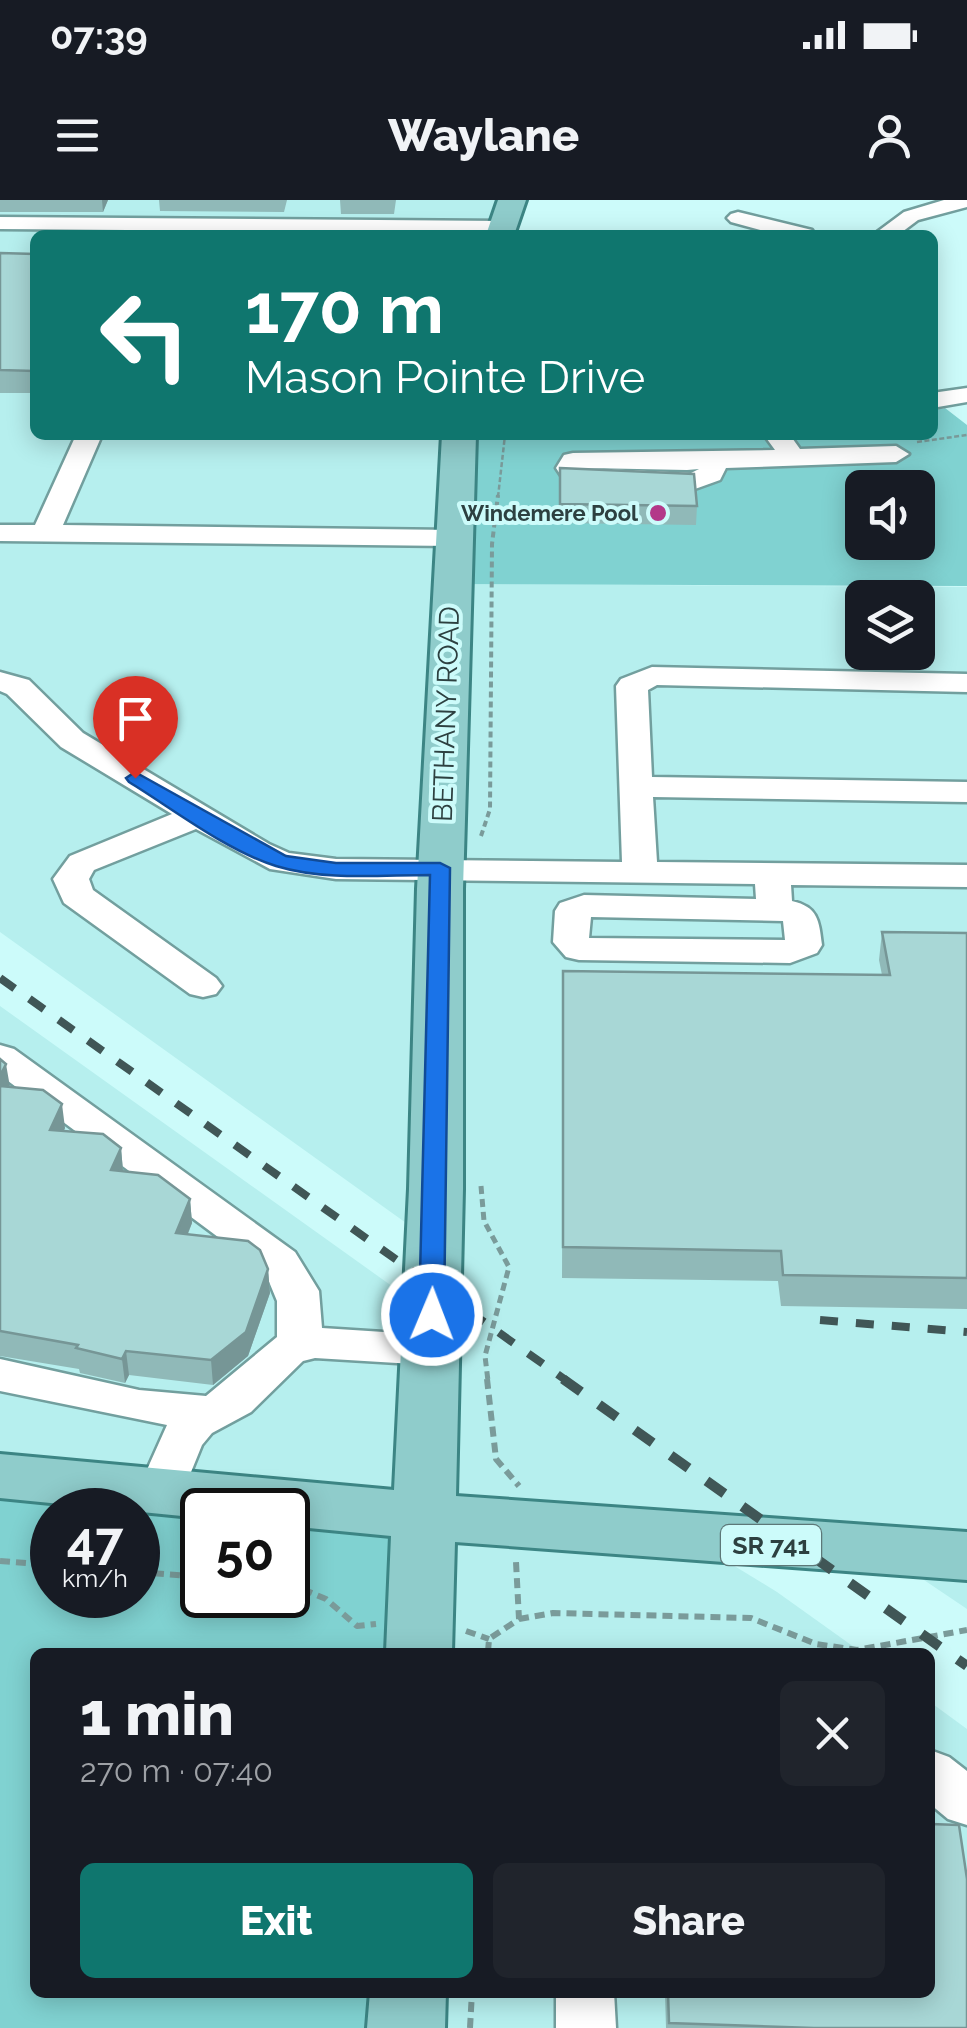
<!DOCTYPE html>
<html lang="en">
<head>
<meta charset="utf-8">
<style>
	body { margin:0; font-family:Raleway,sans-serif; background:#20242c; color:#f1f3f6; height:100vh; display:flex; flex-direction:column; font-size:38px; white-space:nowrap }
	* { box-sizing:border-box; margin:0 }
	p { font-size:32px; color:#9ea1a6 }
	.icon { flex:none; width:55px; height:55px; fill:none; stroke:currentColor; stroke-width:2; stroke-linecap:round; stroke-linejoin:round }
	.map { position:relative; flex:1; overflow:hidden }
	.drawer { position:absolute; left:30px; top:1448px; width:905px; height:350px; display:flex; flex-direction:column; background:#171b24; border-radius:15px; box-shadow:0 5px 25px #0003 }
	.drawer>* { flex:none }
	.banner { position:absolute; left:30px; top:30px; width:908px; height:210px; border-radius:15px; box-shadow:0 5px 25px #0003; background:#0f766e; color:#fff; overflow:hidden }
	.fabs { position:absolute; left:845px; top:270px; display:grid; gap:20px }
	.fabs a { display:grid; place-items:center; width:90px; height:90px; border-radius:15px; background:#171b24; box-shadow:0 5px 25px #0003; font-size:50px }
	.speed { position:absolute; left:30px; top:1288px; display:flex; gap:20px; font-size:50px; font-weight:700; text-align:center }
	.speed>* { display:grid; place-content:center; width:130px; height:130px; border-radius:50%; background:#171b24; box-shadow:0 5px 25px #0003; line-height:1 }
	.speed small { font-size:25px; font-weight:400 }
	.speed .limit { border:5px solid #111; border-radius:15px; background:#fff; color:#111 }
	.pin { position:absolute; display:grid; place-items:center; width:85px; height:85px; color:#fff; margin:-102px -42px; border-radius:50% 50% 50% 0; rotate:-45deg; box-shadow:0 0 10px #0007 }
	.pin .icon { rotate:45deg }
	.me { position:absolute; width:110px; margin:-55px; rotate:1deg; stroke-linejoin:round; filter:drop-shadow(0 0 8px #0008) }
	.turn { display:flex; align-items:center; gap:35px; height:210px; padding:0 50px; font-size:45px }
	.turn .icon { width:130px; height:130px; stroke-width:2.5 }
	.turn b { display:block; font-size:70px; line-height:85px }
	.round { display:grid; place-items:center; flex:none; width:105px; height:105px; border-radius:15px; background:#20242c }
	.summary { display:flex; align-items:center; justify-content:space-between; height:170px; padding:0 50px }
	h1 { font-size:60px; font-weight:800; line-height:75px }
	.cta { display:flex; gap:20px; margin-top:auto; padding:20px 50px }
	.cta a { flex:1; height:115px; border-radius:15px; background:#0f766e; color:#fff; font-size:40px; font-weight:800; line-height:115px; text-align:center }
	.cta a+a { background:#20242c; color:#f1f3f6 }
	.status { display:flex; justify-content:space-between; align-items:center; height:70px; padding:0 50px; background:#171b24; direction:ltr }
	.status svg { height:28px; fill:currentColor }
	header { display:flex; justify-content:space-between; align-items:center; height:130px; padding:0 50px; background:#171b24; font-size:45px; font-weight:800 }
	.map>svg:first-child { display:block }
</style>
</head>
<body>
<div class="status"><b>07:39</b><svg viewBox="0 0 49 12"><path d="M0 12V9h3v3zM5 12V6h3v6zM10 12V3h3v9zM15 12V0h3v12zM26 1h20v11H26zM47 4h2v5h-2z"/></svg></div>
<header><svg class="icon" aria-label="menu" viewBox="0 0 24 24"><path d="M4 6h16M4 12h16M4 18h16"/></svg>Waylane<svg class="icon" aria-label="person" viewBox="0 0 24 24"><circle cx="12" cy="8" r="4"/><path d="M4 21q1-7 8-7t8 7"/></svg></header>
<div class="map">
<svg width="967" height="1828" viewBox="0 0 967 1828">
	<rect width="100%" height="100%" fill="#ccfbfa"/>
	<path fill="#b6efee" fill-rule="evenodd" d="M0,0H512L500,35H35V235H459L451,384L967,387V1409L881,1351L695,1342L777,1392L861,1452H419L423,1318L0,1276V806L431,1114L434,1043L0,732ZM862,398H918V452H862Z
		M930,1502L967,1529V1828H406L408,1793L930,1792Z"/>
	<path fill="#80d2d1" fill-rule="evenodd" d="M945,208L967,225V386L451,384L459,235H932L933,210ZM862,288H918V342H862Z
		M0,1276L423,1318L419,1452H35V1792L407,1793L406,1828H0ZM52,1310H138V1395H52ZM202,1310H288V1395H202Z"/>
	<g fill="none" stroke-linecap="round" stroke-linejoin="round">
		<defs>
			<path id="minor" d="M944,0H967V7L918,20L898,35H873L904,12Z
				M738,12L812,30L815,35H779L731,22L727,18L731,14Z
				M0,17L503,21L514,27L503,33L0,29Z
				M967,188V202L932,208V193Z
				M76,235H102L63,325L452,330L466,338L452,346L0,341V325H35Z
				M764,235H790L800,249L896,246L909,254L896,262L726,268L720,280L695,289L575,285L566,283L556,268L564,255L573,253L775,250ZM588,268L687,270L699,269L691,273L582,268Z
				M652,467L967,474V492L657,485L648,490L652,577L967,582V602L653,597L657,662L967,665V687L791,685L792,701C818,707 819,720 822,745L817,753L790,763L579,760L566,757L553,742L555,711L560,703L584,695L756,699L755,684L336,679L270,669L196,629L94,670L89,679L93,690L216,778L222,786L216,794L203,797L190,794L64,703L53,679L70,656L172,614L61,547L7,494L0,491V472L29,480L83,533L269,644L289,653L336,659L622,662L616,486L621,479ZM591,717L783,721L785,740L589,738Z
				M0,845L14,849L295,1052L319,1091L322,1128L430,1135L446,1139L452,1150L446,1161L430,1165L315,1158L303,1161L251,1212L212,1233L202,1245L178,1304L161,1309L144,1304L137,1292L167,1225L0,1191V1159L139,1190L206,1196L277,1137V1101L265,1072L0,875Z
				M930,1550L949,1557L967,1571V1625L948,1619L930,1604Z
				M556,1792H614L616,1828H556Z"/>
			<path id="major" d="M498,0H526L514,35H486Z
				M442,235H476L463,689V989L456,1296L967,1332V1380L455,1342L452,1452H386L391,1336L288,1326V1310H202V1318L0,1298V1254L394,1290L409,989L417,689Z
				M370,1792H446L445,1828H367Z"/>
		</defs>
		<use href="#minor" stroke="#729f9e" stroke-width="5"/>
		<use href="#major" stroke="#3c8584" stroke-width="6"/>
		<path stroke="#7a9b9a" stroke-width="2.5" stroke-dasharray="5 2.5" stroke-linecap="butt" d="M917,242L967,235
			M498,297L505,235"/>
		<path stroke="#7a9b9a" stroke-width="4" stroke-dasharray="6 4" stroke-linecap="butt" d="M481,636L490,609L492,344L498,295"/>
		<path stroke="#7a9b9a" stroke-width="5" stroke-dasharray="8 5" stroke-linecap="butt" d="M481,986L484,1021L509,1067L485,1156L488,1181"/>
		<path stroke="#7a9b9a" stroke-width="6" stroke-dasharray="10 6" stroke-linecap="butt" d="M487,1179L496,1259L519,1286
			M0,1361L52,1365
			M138,1372L202,1377
			M288,1383L326,1399L357,1426L376,1424
			M519,1419L553,1413L751,1418L816,1444L857,1450L967,1430
			M466,1431L489,1439
			M488,1452L489,1439L519,1419L516,1362
			M470,1828L472,1792"/>
		<use href="#minor" fill="#fff" fill-rule="evenodd"/>
		<use href="#major" fill="#8fcccb" fill-rule="evenodd"/>
		<path stroke="#405656" stroke-width="8" stroke-dasharray="18 18" stroke-linecap="butt" d="M0,778L567,1181
			M820,1120L967,1132"/>
		<path stroke="#405656" stroke-width="10" stroke-dasharray="22 22" stroke-linecap="butt" d="M563,1179L967,1466"/>
	</g>
	<path fill="#90b9b8" d="M0,0H108L103,12H0Z
		M159,0H287L284,12L160,11Z
		M340,0H396L394,14H341Z
		M0,53L35,54V193H0Z
		M560,268L697,306L696,325L560,323Z
		M882,732L967,733V1109L781,1106L778,1081L562,1078L563,800L882,775L879,760Z
		M0,859L9,887L65,928L64,931L121,948L123,971L190,999L192,1023L188,1034L268,1069L270,1093L248,1156L213,1185L129,1175L125,1183L80,1173L79,1169L0,1156Z
		M665,1792H930L967,1828H666Z"/>
	<path fill="#769696" d="M102,0H108L103,12Z
		M6,864L10,887L0,906V876Z
		M62,904L65,928L53,953L50,930Z
		M121,948L123,971L111,970Z
		M190,999L192,1023L178,1057L176,1033Z
		M268,1069L270,1093L248,1156L213,1185L211,1160Z
		M126,1151L129,1175L125,1183L122,1159Z"/>
	<path fill="#a8d7d6" stroke="#769696" stroke-width="2.5" d="M0,53L35,54V171L0,170Z
		M560,268L694,274L697,306L560,304Z
		M882,732L967,733V1078L783,1075L781,1051L563,1047V771L890,775Z
		M0,859L6,864L0,876Z
		M0,886L43,890L62,904L50,930L103,934L121,948L111,970L158,975L190,999L176,1033L248,1041L260,1050L268,1069L246,1132L211,1160L126,1151L122,1159L76,1148L78,1145L0,1131Z
		M930,1624L959,1625L967,1679V1828H814L669,1823L668,1792H930Z"/>
	<path fill="#1a73e8" stroke="#114b97" stroke-width="2.5" d="M135,572L286,656L336,663H440L450,668L444,1115L440,1121L432,1123L419,1115L430,675C380,675 325,681 276,666C227,651 173,609 129,582L126,578Z"/>
	<circle fill="#b33889" stroke="#ccfbfa" stroke-width="4" cx="658" cy="313" r="10"/>
	<g text-anchor="middle" dominant-baseline="central" stroke-width="8" stroke-linejoin="round" paint-order="stroke">
		<g font-size="22" font-weight="bold" fill="#2d4040" stroke="#ccfbfa" text-anchor="end">
			<text x="638" y="313">Windemere Pool</text>
		</g>
		<rect fill="#ccfbfa" stroke="#5d7878" stroke-width="2.5" x="721" y="1325" width="100" height="40" rx="8"/>
		<g font-size="25" font-weight="bold" fill="#2d4040">
			<text x="771" y="1345">SR 741</text>
		</g>
		<g font-size="28" fill="#2d4040" stroke="#ccfbfa">
			<text transform="translate(446 514) rotate(-88)">BETHANY ROAD</text>
		</g>
	</g>
</svg>
<div class="fabs">
<a><svg class="icon" aria-label="sound" viewBox="0 0 24 24"><path d="M4 9h4l5-4v14l-5-4H4zM17 9q2 3 0 6"/></svg></a>
<a><svg class="icon" aria-label="layers" viewBox="0 0 24 24"><path d="M12 4l9 5-9 5-9-5zM3 14l9 5 9-5"/></svg></a>
</div>
<div class="speed"><div>47<small>km/h</small></div><div class="limit">50</div></div>
<div class="pin" style="left:135px;top:578px;background:#d93025"><svg class="icon" aria-label="arrive" viewBox="0 0 24 24"><path d="M6 21V4h12l-3 4 3 4H6"/></svg></div>
<svg class="me" style="left:432px;top:1115px" viewBox="-20 -20 40 40"><circle r="17" fill="#1a73e8" stroke="#fff" stroke-width="3"/><path d="M0-11L8 9 0 5-8 9z" fill="#fff"/></svg>
<div class="banner">
<div class="turn"><svg class="icon" aria-label="left" viewBox="0 0 24 24"><path d="M17 20v-9H6M10 6l-5 5 5 5"/></svg><div><b>170 m</b>Mason Pointe Drive</div></div>
</div>
<section class="drawer">
<div class="summary"><div><h1>1 min</h1><p>270 m · 07:40</p></div><a class="round"><svg class="icon" aria-label="close" viewBox="0 0 24 24"><path d="M6 6l12 12M18 6L6 18"/></svg></a></div>
<div class="cta"><a>Exit</a><a>Share</a></div>
</section>
</div>
</body>
</html>
